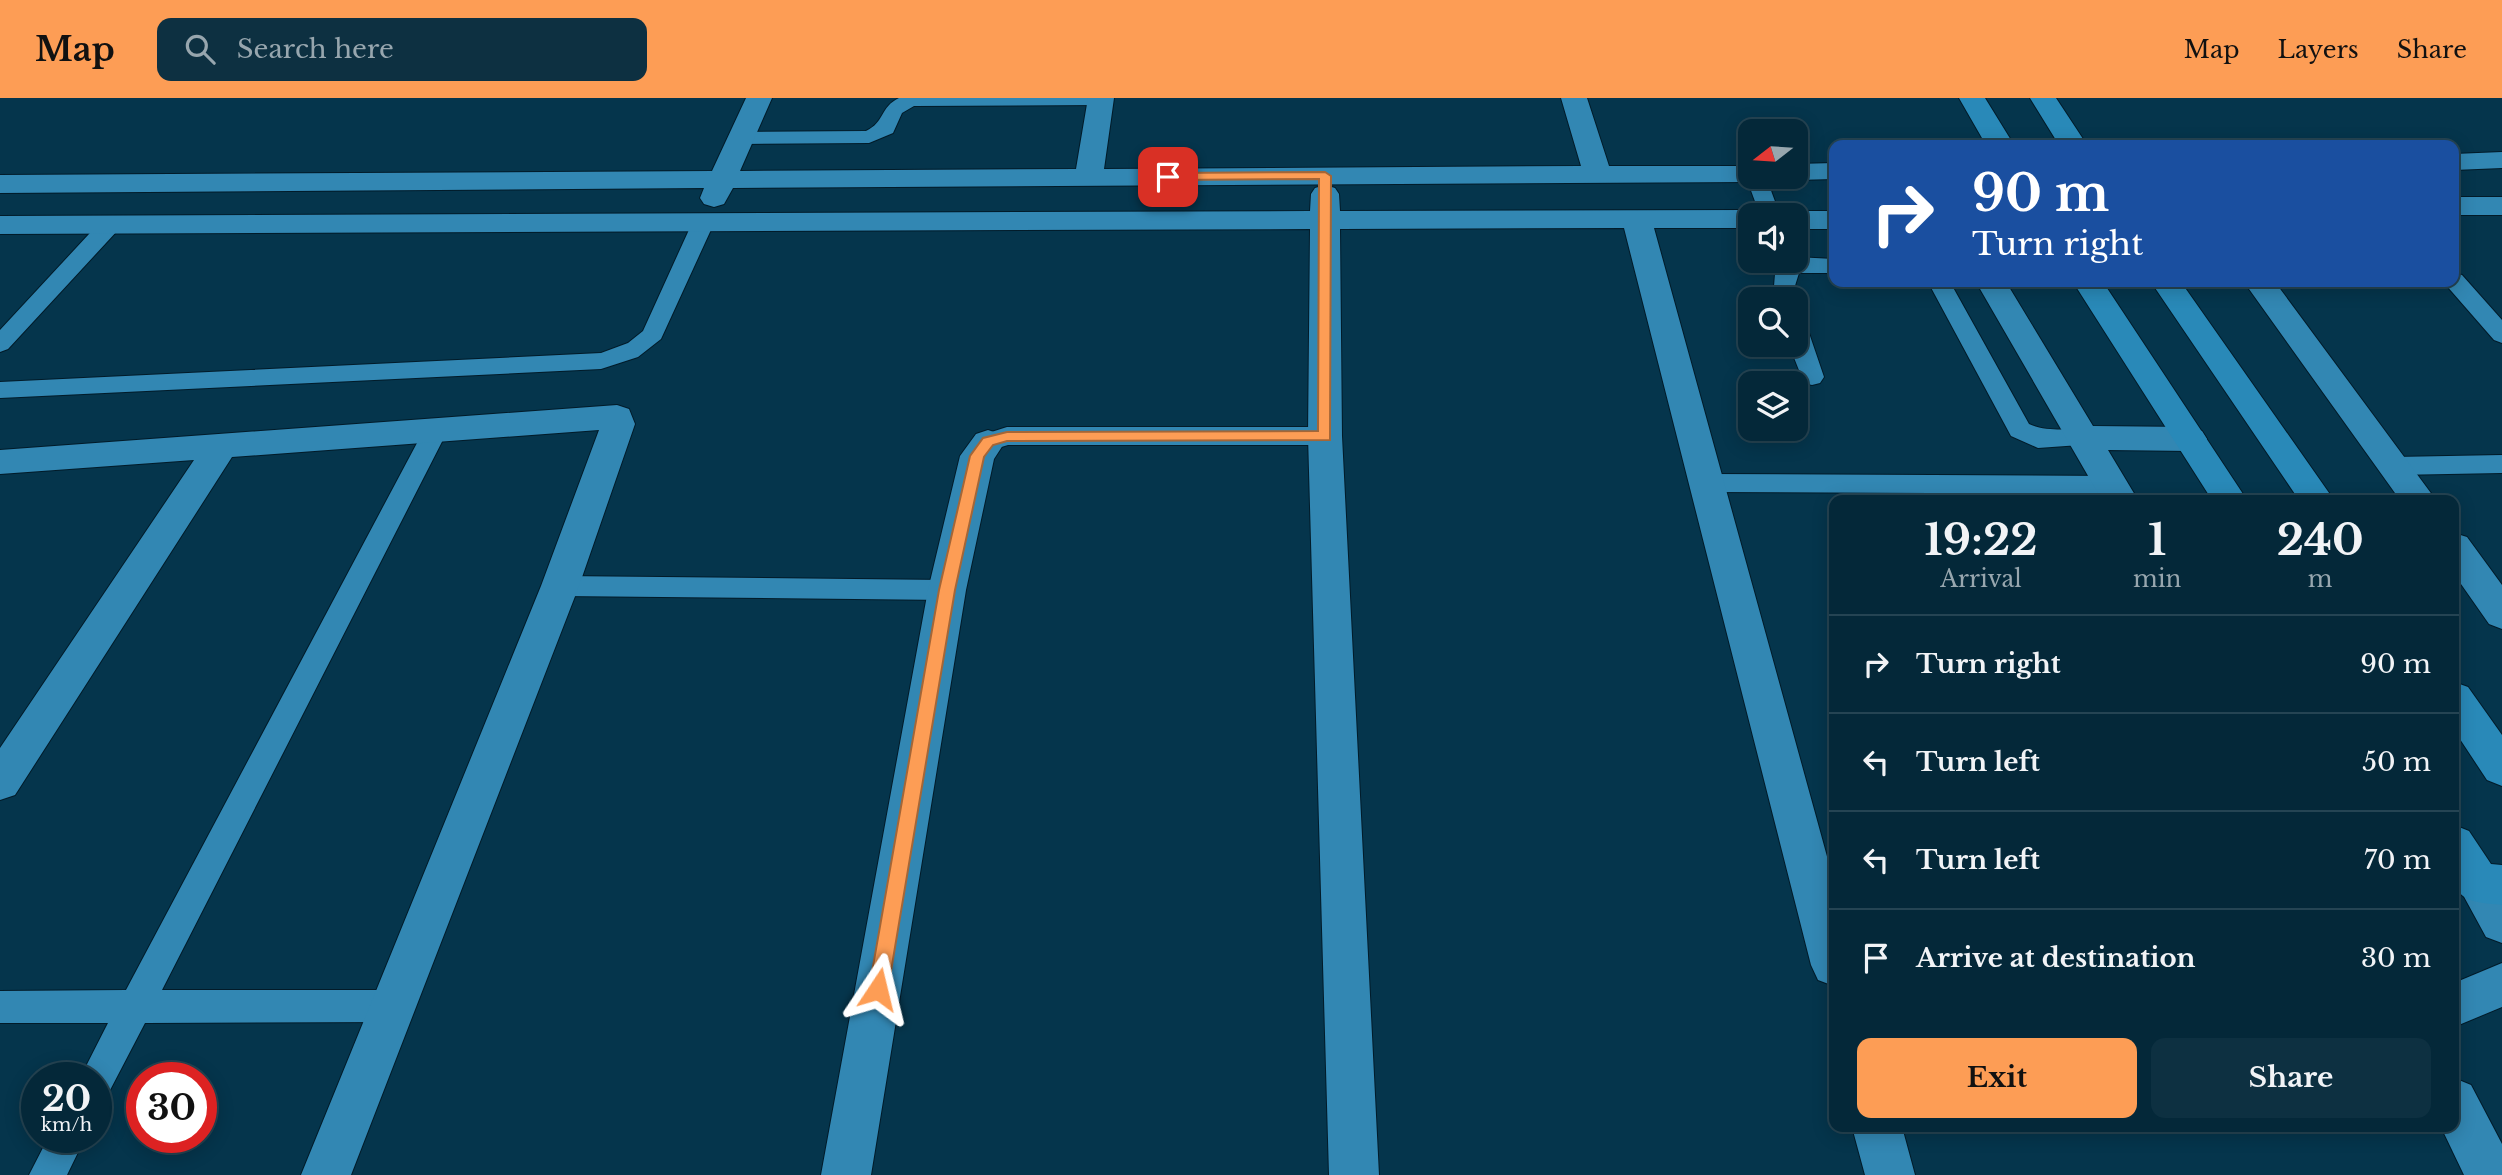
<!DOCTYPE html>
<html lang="en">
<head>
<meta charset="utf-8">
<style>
	body { margin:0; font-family:"Libre Baskerville",serif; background:#0d3041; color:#f1f3f6; height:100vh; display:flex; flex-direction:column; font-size:26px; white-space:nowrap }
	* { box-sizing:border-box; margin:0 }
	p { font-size:23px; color:#97a6ae }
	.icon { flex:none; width:38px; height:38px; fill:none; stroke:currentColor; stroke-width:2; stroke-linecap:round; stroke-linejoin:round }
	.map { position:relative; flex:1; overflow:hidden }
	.details { position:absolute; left:1829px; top:397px; width:630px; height:637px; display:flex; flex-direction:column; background:#042839; border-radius:14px; box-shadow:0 4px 18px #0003,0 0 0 2px #254453 }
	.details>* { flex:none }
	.banner { position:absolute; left:1829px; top:42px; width:630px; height:147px; border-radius:14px; box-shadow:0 4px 18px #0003,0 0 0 2px #254453; background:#1a4fa0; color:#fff; overflow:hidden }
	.needle { width:46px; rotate:253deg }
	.controls { position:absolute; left:1738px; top:21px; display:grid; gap:14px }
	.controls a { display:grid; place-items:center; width:70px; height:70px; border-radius:14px; background:#042839; box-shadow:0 4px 18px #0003,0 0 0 2px #254453; font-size:35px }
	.speed { position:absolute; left:21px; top:964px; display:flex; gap:14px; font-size:35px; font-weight:700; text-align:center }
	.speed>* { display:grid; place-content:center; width:91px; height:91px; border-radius:50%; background:#042839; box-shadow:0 4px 18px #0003,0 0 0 2px #254453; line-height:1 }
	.speed small { font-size:18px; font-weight:400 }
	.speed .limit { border:10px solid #d22; background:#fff; color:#111 }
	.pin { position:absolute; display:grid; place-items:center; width:60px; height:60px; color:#fff; margin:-30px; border-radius:14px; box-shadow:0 4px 10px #0006 }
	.me { position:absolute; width:77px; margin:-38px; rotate:10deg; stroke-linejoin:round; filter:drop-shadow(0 0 5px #0008) }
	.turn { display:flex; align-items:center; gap:24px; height:147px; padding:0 28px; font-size:32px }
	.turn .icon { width:91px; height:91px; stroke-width:2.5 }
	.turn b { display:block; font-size:49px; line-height:60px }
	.eta { display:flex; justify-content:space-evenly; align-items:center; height:119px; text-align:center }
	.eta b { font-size:42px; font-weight:700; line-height:49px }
	.cta { display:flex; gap:14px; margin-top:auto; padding:14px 28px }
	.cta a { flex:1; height:80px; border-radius:14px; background:#fd9d55; color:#111; font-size:28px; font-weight:700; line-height:80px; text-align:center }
	.cta a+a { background:#0d3041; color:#f1f3f6 }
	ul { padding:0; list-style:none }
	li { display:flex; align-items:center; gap:21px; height:98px; padding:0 28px; border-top:2px solid #254453 }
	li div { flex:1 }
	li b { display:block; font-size:26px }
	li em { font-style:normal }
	header { display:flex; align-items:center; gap:42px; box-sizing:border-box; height:98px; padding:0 35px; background:#fd9d55; color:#111 }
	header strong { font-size:33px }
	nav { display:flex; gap:38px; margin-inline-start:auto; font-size:24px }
	.search { width:490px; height:63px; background:#0d3041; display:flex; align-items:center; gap:18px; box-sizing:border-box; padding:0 24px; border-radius:14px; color:#97a6ae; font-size:26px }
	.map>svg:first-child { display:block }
</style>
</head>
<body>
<header>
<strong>Map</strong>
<div class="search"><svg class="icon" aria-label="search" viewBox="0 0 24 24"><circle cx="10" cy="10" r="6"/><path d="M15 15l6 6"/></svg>Search here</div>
<nav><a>Map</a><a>Layers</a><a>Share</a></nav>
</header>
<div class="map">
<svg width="2502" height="1077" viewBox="0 0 2502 1077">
	<rect width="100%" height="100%" fill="#05354c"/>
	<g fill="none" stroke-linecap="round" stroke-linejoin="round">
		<defs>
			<path id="lane" d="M899,0H1110L1111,1L1101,7L914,8L902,15L893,35L869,45L742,46L735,44L732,40L735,36L742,34L866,33C885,24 880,9 899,0Z
				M1750,74V79H1766L1780,117H1760L1746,79Z
				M704,117L712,118L715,123L661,241L638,259L601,271L0,300V284L601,255L628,245L643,233L693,123L696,118Z
				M110,121L118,122L121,127L118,132L8,251L0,254V232L102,122Z
				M1796,159L1834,161V175H1799L1794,191L1795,201H1773L1776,163H1796Z
				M2454,175L2462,177L2502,222V245L2494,242L2446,187L2444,184H2454Z
				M1928,184H1950L2029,326C2050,336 2072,328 2094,334L2097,340L2094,346L2038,350L2011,338Z
				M1796,225L1804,227L1808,232L1824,279L1820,285L1812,287L1804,285L1789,247H1796Z
				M437,321L446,324L449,330L162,892H394L406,897L411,908L406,919L394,924L145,925L108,996L96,1001V980H80L108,925H0V893L126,892L425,330L428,324Z
				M1007,329H1325L1334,332L1337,338L1334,344L1325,347H1008L988,353L979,350L976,344L979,338Z
				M2502,357V375L2394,377L2385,374L2381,368L2385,362L2394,359Z
				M1706,376L2111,378L2120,380L2124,387L2120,394L2111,396L1706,394L1697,391L1693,385L1697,379Z
				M560,478L947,482L957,485L961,492L957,499L947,502L560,498L550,495L546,488L550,481Z
				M48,1040H85L67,1077H29Z"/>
			<path id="street" d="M746,0H772L740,73L1076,71L1088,0H1114L1104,71L1581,68L1561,0H1587L1609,68H1750V79H1762L1750,84L733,90L724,106L714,109L704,106L700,100L704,90L0,95V77L712,73Z
				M2502,54V70L2454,72V56Z
				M1834,65V81L1796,82L1785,79H1796V66Z
				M1325,87L1335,90L1339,96L1340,113L1750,112L1760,115L1762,117H1750V130H1654L1834,784V888L1818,882L1811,867L1624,130L1340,131L1342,338L1379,1077H1329L1308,338L1310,131L0,136V118L1310,113L1311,96L1315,90Z
				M2454,99H2502V117H2454Z
				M1796,113H1834V131H1796V117H1785Z
				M1976,184H2006L2093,328L2190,329L2202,333L2207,341L2202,349L2190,353L2108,352L2138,402H2102Z
				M2244,184H2275L2436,402H2400Z
				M617,307L629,311L635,326L579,488L351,1077H301L541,488L599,332L232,359L15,697L0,702V650L194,362L0,376V352Z
				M988,332L1000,336L1005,344L994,361L966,492L871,1077H821L928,492L960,358L976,336Z
				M2454,435L2467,439L2502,487V531L2489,526L2454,476Z
				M2478,764L2494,770L2502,784V845L2486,839L2456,784L2462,770Z
				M2502,865V909L2454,929V885Z
				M2454,980L2471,987L2502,1046V1077H2464L2441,1029H2454Z
				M1852,1029H1902L1915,1077H1865Z"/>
			<path id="secondary" d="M1959,0H1985L2014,47H1986Z
				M2030,0H2056L2087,47H2059Z
				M2073,184H2103L2247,402H2212Z
				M2151,184H2181L2334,402H2299Z
				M2454,584L2468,589L2502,637V688L2487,682L2454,632Z
				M2454,727L2469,733L2491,766L2502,767V807C2490,805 2473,806 2463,798C2447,786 2452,745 2454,727Z"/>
		</defs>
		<use href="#lane" stroke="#021b29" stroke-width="2"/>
		<use href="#street" stroke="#021b29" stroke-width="2"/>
		<use href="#secondary" stroke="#021b29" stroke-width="2"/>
		<use href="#lane" fill="#3287b3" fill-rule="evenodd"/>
		<use href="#street" fill="#3287b3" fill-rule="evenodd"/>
		<use href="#secondary" fill="#2989b8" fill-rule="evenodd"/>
	</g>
	<path fill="#fd9d55" stroke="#a46637" stroke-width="2" d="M1325,74L1331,78L1330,342L1007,343L993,347L984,359L955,492L888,891L885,897L878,900L872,897L869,891L939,492L970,358L983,340L1007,334L1318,333L1319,81L1168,82L1162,79L1168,75Z"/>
</svg>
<div class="controls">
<a><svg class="needle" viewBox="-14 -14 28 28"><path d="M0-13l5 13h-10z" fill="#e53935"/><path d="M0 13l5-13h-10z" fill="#97a6ae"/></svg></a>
<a><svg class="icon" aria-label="sound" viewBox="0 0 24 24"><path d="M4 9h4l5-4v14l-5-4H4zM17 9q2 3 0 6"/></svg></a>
<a><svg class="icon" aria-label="search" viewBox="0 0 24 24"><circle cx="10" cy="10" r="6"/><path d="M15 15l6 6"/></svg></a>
<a><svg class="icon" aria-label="layers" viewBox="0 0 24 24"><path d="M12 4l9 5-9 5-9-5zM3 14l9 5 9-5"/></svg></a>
</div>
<div class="speed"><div>20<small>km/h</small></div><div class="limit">30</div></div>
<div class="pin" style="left:1168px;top:79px;background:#d93025"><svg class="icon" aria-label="arrive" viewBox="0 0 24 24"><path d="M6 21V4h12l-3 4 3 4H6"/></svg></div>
<svg class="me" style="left:878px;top:891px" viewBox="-20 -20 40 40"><path d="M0-17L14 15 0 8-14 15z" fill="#fd9d55" stroke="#fff" stroke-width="4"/></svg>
<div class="banner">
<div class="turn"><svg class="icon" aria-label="right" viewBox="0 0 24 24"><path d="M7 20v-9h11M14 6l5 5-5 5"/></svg><div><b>90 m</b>Turn right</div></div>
</div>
<section class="details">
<div class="eta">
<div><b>19:22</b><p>Arrival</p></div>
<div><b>1</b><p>min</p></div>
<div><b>240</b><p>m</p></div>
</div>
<ul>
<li><svg class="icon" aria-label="right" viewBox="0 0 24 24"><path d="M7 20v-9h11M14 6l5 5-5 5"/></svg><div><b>Turn right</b></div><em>90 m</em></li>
<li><svg class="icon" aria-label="left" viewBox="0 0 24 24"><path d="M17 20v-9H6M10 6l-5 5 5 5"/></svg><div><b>Turn left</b></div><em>50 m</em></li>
<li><svg class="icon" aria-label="left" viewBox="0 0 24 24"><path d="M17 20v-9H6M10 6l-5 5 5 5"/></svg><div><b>Turn left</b></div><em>70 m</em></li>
<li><svg class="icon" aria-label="arrive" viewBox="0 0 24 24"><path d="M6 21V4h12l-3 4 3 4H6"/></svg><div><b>Arrive at destination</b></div><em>30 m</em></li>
</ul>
<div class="cta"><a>Exit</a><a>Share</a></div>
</section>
</div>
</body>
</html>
